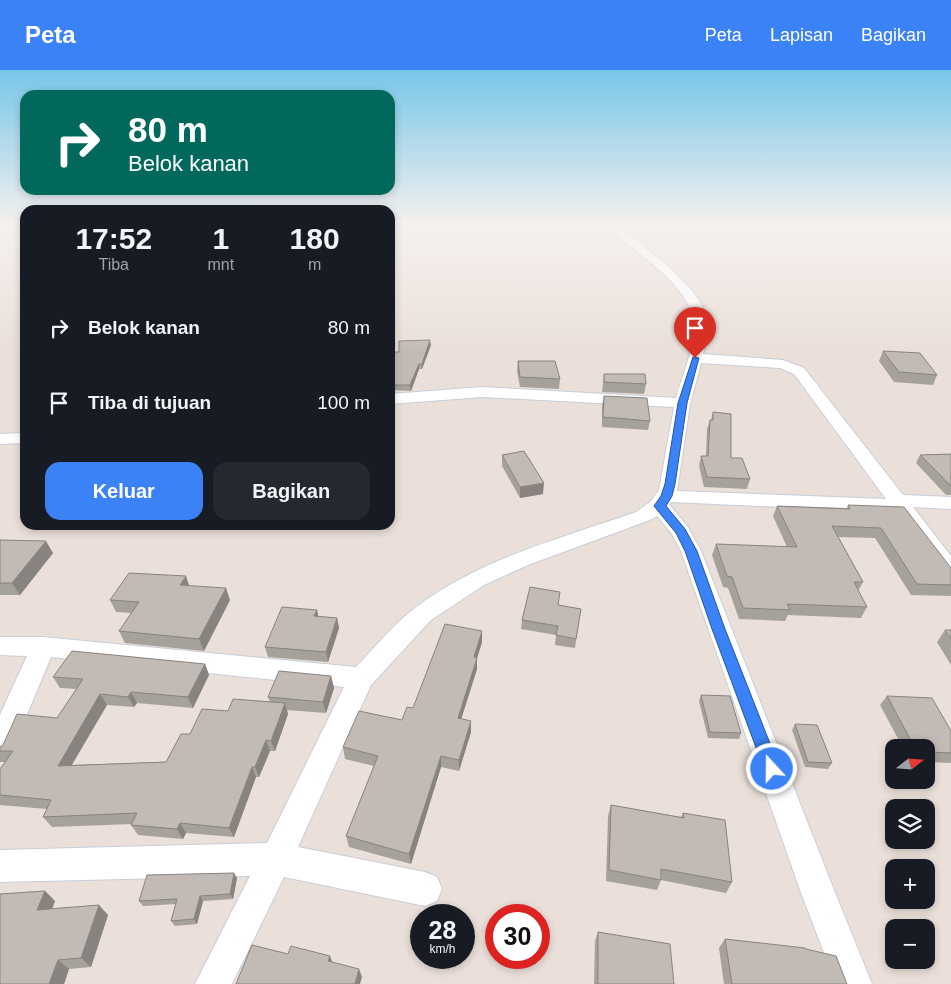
<!DOCTYPE html>
<html lang="id">
<head>
<meta charset="utf-8">
<style>
	body { margin:0; font-family:Helvetica,sans-serif; background:#242831; color:#f1f3f6; height:100vh; display:flex; flex-direction:column; font-size:19px; white-space:nowrap }
	* { box-sizing:border-box; margin:0 }
	p { font-size:16px; color:#9ea1a6 }
	.icon { flex:none; width:28px; height:28px; fill:none; stroke:currentColor; stroke-width:2; stroke-linecap:round; stroke-linejoin:round }
	.map { position:relative; flex:1; overflow:hidden }
	.drawer { position:absolute; left:20px; top:135px; width:375px; height:325px; display:flex; flex-direction:column; background:#171b24; border-radius:15px; box-shadow:0 2px 8px #0003 }
	.drawer>* { flex:none }
	.hud { position:absolute; left:20px; top:20px; width:375px; height:105px; border-radius:15px; box-shadow:0 2px 8px #0003; background:#00695c; color:#fff; overflow:hidden }
	.needle { width:32px; rotate:73deg }
	.buttons { position:absolute; left:885px; top:669px; display:grid; gap:10px }
	.buttons a { display:grid; place-items:center; width:50px; height:50px; border-radius:10px; background:#171b24; box-shadow:0 2px 8px #0003; font-size:25px }
	.speed { position:absolute; left:410px; top:834px; display:flex; gap:10px; font-size:25px; font-weight:700; text-align:center }
	.speed>* { display:grid; place-content:center; width:65px; height:65px; border-radius:50%; background:#171b24; box-shadow:0 2px 8px #0003; line-height:1 }
	.speed small { font-size:12px; font-weight:400 }
	.speed .limit { border:8px solid #d22; background:#fff; color:#111 }
	.pin { position:absolute; display:grid; place-items:center; width:42px; height:42px; color:#fff; margin:-51px -21px; border-radius:50% 50% 50% 0; rotate:-45deg; box-shadow:0 0 5px #0007 }
	.pin .icon { rotate:45deg }
	.me { position:absolute; width:55px; margin:-28px; rotate:339deg; stroke-linejoin:round; filter:drop-shadow(0 0 4px #0008) }
	.turn { display:flex; align-items:center; gap:18px; height:105px; padding:0 25px; font-size:22px }
	.turn .icon { width:65px; height:65px; stroke-width:2.5 }
	.turn b { display:block; font-size:35px; line-height:42px }
	.eta { display:flex; justify-content:space-evenly; align-items:center; height:85px; text-align:center }
	.eta b { font-size:30px; font-weight:600; line-height:35px }
	.cta { display:flex; gap:10px; margin-top:auto; padding:10px 25px }
	.cta a { flex:1; height:58px; border-radius:15px; background:#3a82f5; color:#fff; font-size:20px; font-weight:600; line-height:58px; text-align:center }
	.cta a+a { background:#242831; color:#f1f3f6 }
	ul { padding:0; list-style:none }
	li { display:flex; align-items:center; gap:15px; height:75px; padding:0 25px }
	li div { flex:1 }
	li b { display:block; font-size:19px }
	li em { font-style:normal }
	header { display:flex; align-items:center; gap:30px; box-sizing:border-box; height:70px; padding:0 25px; background:#3a82f5; color:#fff }
	header strong { font-size:24px }
	nav { display:flex; gap:28px; margin-inline-start:auto; font-size:18px }
	.map>svg:first-child { display:block }
</style>
</head>
<body>
<header>
<strong>Peta</strong>
<nav><a>Peta</a><a>Lapisan</a><a>Bagikan</a></nav>
</header>
<div class="map">
<svg width="951" height="914" viewBox="0 0 951 914">
	<rect width="100%" height="100%" fill="#eadfd9"/>
	<g fill="none" stroke-linecap="round" stroke-linejoin="round">
		<defs>
			<path id="minor" d="M607,154H617C640,174 692,211 703,238C709,253 707,269 703,284L783,290L804,298L903,425L951,427V439L913,437L951,486V508L943,506L896,442L671,432L669,434L688,457L701,481L834,820L872,914H836L800,820L681,481L672,464L657,446L650,450L528,495L484,515L431,550L371,615L298,777L425,802L437,807L442,819L437,831L425,836L284,807L232,914H195L250,806L0,812V780L267,773L344,617L51,587L10,685L0,689V645L27,586L0,585V567H43L356,597C374,578 394,554 415,538C479,489 562,468 636,442L650,432L659,420L674,337L482,327L390,334V324L482,317L676,328C682,306 692,285 694,261C697,216 634,185 607,154ZM701,293L780,298L794,304L886,429L677,421L690,334Z
				M25,363V373L0,374V364Z"/>
		</defs>
		<use href="#minor" stroke="#c7ced9" stroke-width="2"/>
		<use href="#minor" fill="#fff" fill-rule="evenodd"/>
	</g>
	<path fill="#a7a19c" d="M431,275L422,299H419L411,321L390,320V282H399Z
		M883,281L937,305L933,315L894,312L879,291Z
		M518,291L560,309L559,319L520,317L517,301Z
		M604,304L646,314L644,324L602,322Z
		M604,326L650,351L648,360L602,357V335Z
		M25,336V347H23L21,341Z
		M713,342L731,388L750,409L747,419L704,417L699,396L701,386H706L707,359L710,350H711Z
		M951,384V425H946L916,393L920,385Z
		M502,385L543,424L520,428L502,396Z
		M848,435L951,498V526L911,525L875,468L838,467L863,512L858,521L867,537L861,548L788,545L785,551L739,549L728,518L723,517L712,485L716,474L787,477L773,446L777,436L847,438Z
		M0,470L53,483L20,525H0Z
		M189,516L230,530L204,581L125,573L119,561L131,543L116,542L110,530Z
		M559,535L581,539L575,578L555,575L556,565L521,559L522,550Z
		M317,540L318,546L337,548L339,558L328,592L268,587L265,577Z
		M945,560H951V595L937,572Z
		M482,572L477,588V599L461,649L471,662L459,701L441,697L411,794L349,777L346,766L374,696L345,689L343,677L402,650Z
		M205,594L209,605L193,638L137,633L134,637L107,635L72,695L166,692L190,664L228,641L270,632L268,627L331,606L334,618L326,643L287,640L288,644L275,681H270L259,707H256L234,767L186,763L183,769L138,765L131,755L132,754L52,757L43,747L47,739L0,735V699L5,692H0V677L57,648L77,619L60,618L53,607Z
		M701,625L741,663L739,669L708,668L699,631Z
		M887,626L951,661V693L926,692V678H903L880,635Z
		M795,654L832,693L828,699L805,697L792,660Z
		M611,735L681,747L683,743L732,812L726,823L661,810L657,820L606,811L608,746Z
		M237,808L233,829L203,831L197,854L175,856L171,851L176,834L143,836L139,831Z
		M45,821L55,831L52,839L108,845L91,897L69,899L64,914H0Z
		M598,862L674,914H594L595,871Z
		M725,869L806,879L847,914H724L719,878Z"/>
	<path fill="#88837f" d="M430,270L431,275L422,299V294Z
		M419,294V299L411,321L410,315Z
		M544,413L543,424L520,428V417Z
		M46,471L53,483L20,525L12,513Z
		M186,506L190,518L180,515Z
		M226,518L230,530L204,581L199,569Z
		M317,540L319,550L314,546Z
		M337,548L339,558L328,592L326,582Z
		M482,561V572L474,598V587Z
		M477,588V599L458,659V648Z
		M205,594L209,605L193,638L188,627Z
		M331,606L334,618L326,643L323,632Z
		M131,622L137,633L134,637L128,627Z
		M100,624L107,635L65,706L58,696Z
		M285,633L288,644L275,681L271,671Z
		M471,651V662L459,701V690Z
		M266,670L270,681L259,707L255,697Z
		M441,686V697L411,794L409,784Z
		M252,697L256,707L234,767L229,758Z
		M180,753L186,763L183,769L177,759Z
		M234,803L237,808L233,829L230,824Z
		M45,821L55,831L48,850L37,840Z
		M200,826L203,831L197,854L194,849Z
		M99,835L108,845L91,897L81,888Z
		M330,886L333,894L328,891Z
		M58,890L69,899L64,914H49Z
		M359,899L362,907L360,914H355Z"/>
	<path fill="#c2bbb5" stroke="#88837f" d="M430,270L422,294H419L410,315H390V282H399V271Z
		M883,281L920,283L937,305L899,302Z
		M518,291H555L560,309L520,307Z
		M604,304H645L646,314L604,312Z
		M604,326L647,328L650,351L603,347Z
		M25,336V341H21Z
		M713,342L731,344V388H742L750,409L707,407L701,386H708L710,350H713Z
		M524,381L544,413L520,417L502,385Z
		M951,384V416L920,385Z
		M848,435L904,437L951,498V515L917,514L881,458L832,456L863,512H854L867,537L787,534L790,540L743,538L732,507L727,506L716,474L797,477L777,436L850,439Z
		M0,470L46,471L12,513H0Z
		M129,503L186,506L180,515L226,518L199,569L119,561L139,532L110,530Z
		M530,517L560,522L558,535L581,539L576,569L556,565L558,556L522,550Z
		M282,537L317,540L314,546L337,548L326,582L265,577Z
		M445,554L482,561L474,587L477,588L458,648L471,651L459,690L441,686L409,784L346,766L378,686L343,677L359,641L402,650L407,637L413,638Z
		M945,560H951V569Z
		M72,581L205,594L188,627L131,622L128,627L100,624L58,696L166,692L181,664H190L202,639L228,641L233,629L285,633L271,671L266,670L255,697H252L229,758L180,753L177,759L131,755L137,743L43,747L51,730L0,725V699L13,681H0V677L3,675L17,644L57,648L83,609L53,607Z
		M279,601L331,606L323,632L268,627Z
		M701,625L730,626L741,663L710,662Z
		M887,626L932,628L951,661V683L926,682V678H915Z
		M795,654L817,655L832,693L808,692Z
		M611,735L684,748L683,743L725,750L732,812L661,799V810L609,800Z
		M234,803L230,824L200,826L194,849L171,851L177,829L139,831L147,805Z
		M45,821L37,840L99,835L81,888L58,890L49,914H0V824Z
		M598,862L670,874L674,914H598Z
		M725,869L805,878L806,879L836,886L847,914H732Z
		M252,875L288,884L291,876L330,886L328,891L359,899L355,914H236Z"/>
	<linearGradient id="sky" x2="0" y2="1"><stop stop-color="#77c6e9"/><stop offset="0.55" stop-color="#f6f1ee"/><stop offset="1" stop-color="#f6f1ee" stop-opacity="0"/></linearGradient>
	<rect width="951" height="282" fill="url(#sky)"/>
	<path fill="#3a82f5" stroke="#26549f" d="M693,287L699,288L687,333L675,414L672,426L666,436L685,459L697,481L725,559L780,699L778,704L772,707L766,704L764,699L712,559L685,481L676,463L654,436L661,426L665,414L678,333Z"/>
</svg>
<div class="buttons">
<a><svg class="needle" viewBox="-14 -14 28 28"><path d="M0-13l5 13h-10z" fill="#e53935"/><path d="M0 13l5-13h-10z" fill="#9ea1a6"/></svg></a>
<a><svg class="icon" aria-label="layers" viewBox="0 0 24 24"><path d="M12 4l9 5-9 5-9-5zM3 14l9 5 9-5"/></svg></a>
<a>+</a>
<a>−</a>
</div>
<div class="speed"><div>28<small>km/h</small></div><div class="limit">30</div></div>
<div class="pin" style="left:695px;top:288px;background:#d93025"><svg class="icon" aria-label="arrive" viewBox="0 0 24 24"><path d="M6 21V4h12l-3 4 3 4H6"/></svg></div>
<svg class="me" style="left:772px;top:699px" viewBox="-20 -20 40 40"><circle r="17" fill="#3a82f5" stroke="#fff" stroke-width="3"/><path d="M0-11L8 9 0 5-8 9z" fill="#fff"/></svg>
<div class="hud">
<div class="turn"><svg class="icon" aria-label="right" viewBox="0 0 24 24"><path d="M7 20v-9h11M14 6l5 5-5 5"/></svg><div><b>80 m</b>Belok kanan</div></div>
</div>
<section class="drawer">
<div class="eta">
<div><b>17:52</b><p>Tiba</p></div>
<div><b>1</b><p>mnt</p></div>
<div><b>180</b><p>m</p></div>
</div>
<ul>
<li><svg class="icon" aria-label="right" viewBox="0 0 24 24"><path d="M7 20v-9h11M14 6l5 5-5 5"/></svg><div><b>Belok kanan</b></div><em>80 m</em></li>
<li><svg class="icon" aria-label="arrive" viewBox="0 0 24 24"><path d="M6 21V4h12l-3 4 3 4H6"/></svg><div><b>Tiba di tujuan</b></div><em>100 m</em></li>
</ul>
<div class="cta"><a>Keluar</a><a>Bagikan</a></div>
</section>
</div>
</body>
</html>
